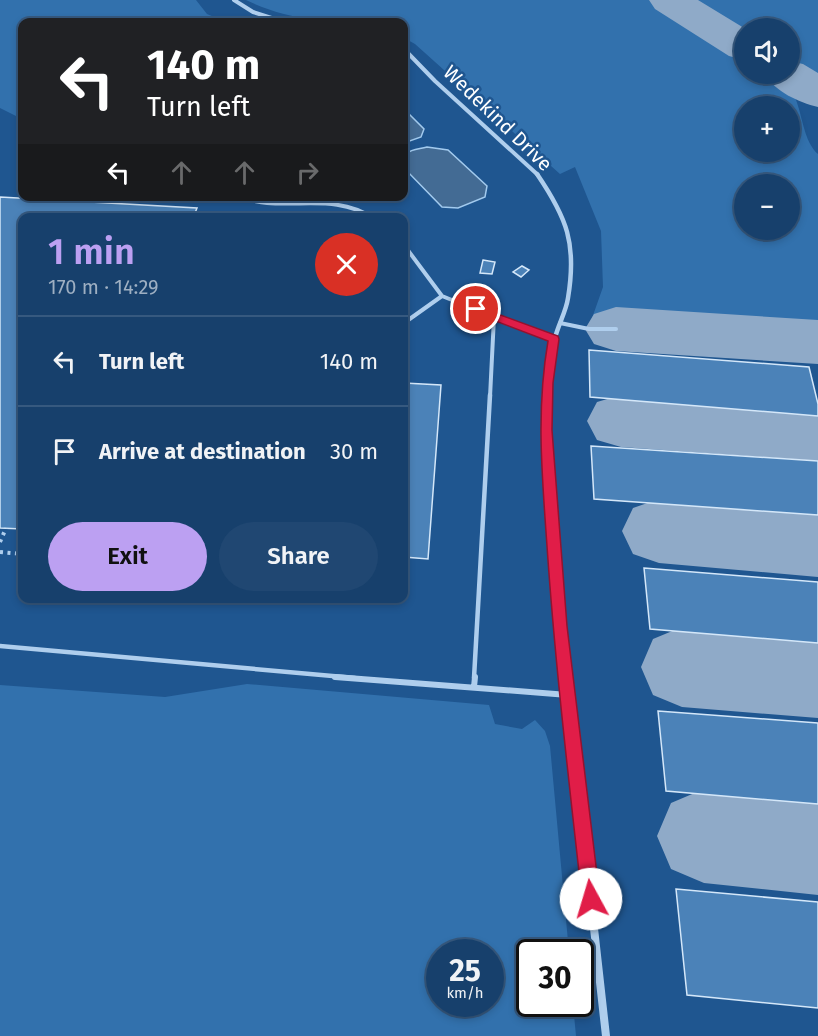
<!DOCTYPE html>
<html lang="en">
<head>
<meta charset="utf-8">
<style>
	body { margin:0; font-family:"Fira Sans",sans-serif; background:#204772; color:#f1f3f6; height:100vh; display:flex; flex-direction:column; font-size:22px; white-space:nowrap }
	* { box-sizing:border-box; margin:0 }
	p { font-size:20px; color:#9eafc2 }
	.icon { flex:none; width:33px; height:33px; fill:none; stroke:currentColor; stroke-width:2; stroke-linecap:round; stroke-linejoin:round }
	.map { position:relative; flex:1; overflow:hidden }
	.drawer { position:absolute; left:18px; top:213px; width:390px; height:390px; display:flex; flex-direction:column; background:#17406c; border-radius:12px; box-shadow:0 3px 9px #0003,0 0 0 2px #36597f }
	.drawer>* { flex:none }
	.banner { position:absolute; left:18px; top:18px; width:390px; height:183px; border-radius:12px; box-shadow:0 3px 9px #0003,0 0 0 2px #36597f; background:#202124; color:#fff; overflow:hidden }
	.tools { position:absolute; left:734px; top:18px; display:grid; gap:12px }
	.tools a { display:grid; place-items:center; width:66px; height:66px; border-radius:50%; background:#17406c; box-shadow:0 3px 9px #0003,0 0 0 2px #36597f; font-size:30px }
	.speed { position:absolute; left:426px; top:939px; display:flex; gap:12px; font-size:30px; font-weight:700; text-align:center }
	.speed>* { display:grid; place-content:center; width:78px; height:78px; border-radius:50%; background:#17406c; box-shadow:0 3px 9px #0003,0 0 0 2px #36597f; line-height:1 }
	.speed small { font-size:15px; font-weight:400 }
	.speed .limit { border:3px solid #111; border-radius:9px; background:#fff; color:#111 }
	.pin { position:absolute; display:grid; place-items:center; width:51px; height:51px; color:#fff; margin:-26px; border:3px solid #fff; border-radius:50%; box-shadow:0 2px 6px #0007 }
	.me { position:absolute; width:66px; margin:-33px; rotate:354deg; stroke-linejoin:round; filter:drop-shadow(0 0 4px #0008) }
	.turn { display:flex; align-items:center; gap:21px; height:126px; padding:0 30px; font-size:27px }
	.turn .icon { width:78px; height:78px; stroke-width:2.5 }
	.turn b { display:block; font-size:42px; line-height:51px }
	.lanes { display:flex; align-items:center; height:57px; padding:0 30px; background:#0003; justify-content:center; gap:30px; direction:ltr }
	.lanes .off { opacity:.35 }
	.round { display:grid; place-items:center; flex:none; width:63px; height:63px; border-radius:32px; background:#204772 }
	.head { display:flex; align-items:center; justify-content:space-between; height:102px; padding:0 30px }
	h1 { font-size:36px; font-weight:600; line-height:45px; color:#bca0f2 }
	.button { display:flex; gap:12px; margin-top:auto; padding:12px 30px }
	.button a { flex:1; height:69px; border-radius:36px; background:#bca0f2; color:#111; font-size:24px; font-weight:600; line-height:69px; text-align:center }
	.button a+a { background:#204772; color:#f1f3f6 }
	ul { padding:0; list-style:none }
	li { display:flex; align-items:center; gap:18px; height:90px; padding:0 30px; border-top:2px solid #36597f }
	li div { flex:1 }
	li b { display:block; font-size:22px }
	li em { font-style:normal }
	.map>svg:first-child { display:block }
</style>
</head>
<body>
<div class="map">
<svg width="818" height="1036" viewBox="0 0 818 1036">
	<rect width="100%" height="100%" fill="#1f5690"/>
	<path fill="#3271ad" fill-rule="evenodd" d="M0,0H196L207,14L226,22H22V119L0,108Z
		M246,0H653L744,57V74C752,74 761,72 768,74C807,81 795,133 818,154V334L591,321L603,287L601,231L575,167L560,174L415,44L404,38V22C348,22 297,25 246,0ZM789,106V152H744V106ZM789,184V230H744V184Z
		M688,0H818V76L789,62V28H744V34Z
		M247,684L489,705L495,724L522,729L535,720L545,731L550,746L569,952H530V1004H573L576,1036H0V685L165,697ZM490,952V1004H440V952Z"/>
	<path fill="#436b94" stroke="#a2caee" stroke-width="1.5" d="M404,109L424,129L421,137L404,143Z
		M427,147L448,150L487,186L485,197L458,208L442,207L404,168C403,149 410,151 427,147Z"/>
	<g fill="none" stroke-linecap="round" stroke-linejoin="round">
		<path fill="#8faac8" fill-rule="evenodd" d="M649,0H698L744,28V60L729,56L655,9Z
			M789,61L803,64L818,73V107C798,102 776,92 764,74H789Z
			M616,307L818,320V364L616,351L594,344L585,329L594,314Z
			M621,395L818,407V461L621,447L597,440L587,421L597,402Z
			M659,499L818,511V577L659,563L633,554L622,531L633,508Z
			M682,627L818,638V718L682,707L653,695L641,667L653,639Z
			M704,789L818,801V895L704,883L671,869L657,836L671,803Z"/>
	</g>
	<path fill="#4b82b8" stroke="#d4e7f9" stroke-width="1.5" d="M0,197L197,208L193,218H22V529L0,528Z
		M483,260L495,262L492,274L480,273Z
		M522,266L529,270L521,277L513,272Z
		M589,350L809,367L818,404V416L590,397Z
		M404,383L441,385L428,559L404,557Z
		M591,446L818,461V515L594,499Z
		M644,568L818,582V643L650,629Z
		M658,711L818,723V804L666,791Z
		M676,889L818,902V1008L687,995Z"/>
	<g fill="none" stroke-linecap="round" stroke-linejoin="round">
		<path stroke="#afceed" stroke-width="4" stroke-dasharray="3 4.5" stroke-linecap="butt" d="M0,542L6,528
			M0,552L22,554"/>
		<path stroke="#afceed" stroke-width="4" d="M235,196C246,199 256,202 267,203C305,206 340,196 373,218
			M404,245L442,296L494,317
			M404,323L442,296
			M560,323L589,329H616
			M490,397L494,317L554,339"/>
		<path stroke="#afceed" stroke-width="4.5" d="M0,646L355,678
			M474,678L490,395"/>
		<path stroke="#afceed" stroke-width="6" d="M335,677L568,695
			M474,687L475,677"/>
		<path stroke="#afceed" stroke-width="4" d="M234,0L253,12L284,22
			M404,49L435,81L538,175"/>
		<path stroke="#afceed" stroke-width="4.5" d="M537,174C567,218 577,244 568,298C566,312 558,325 555,338C549,356 547,378 547,397"/>
		<path stroke="#afceed" stroke-width="6" d="M547,395L546,430L566,678"/>
		<path stroke="#afceed" stroke-width="8" d="M566,677L606,1036"/>
	</g>
	<path fill="#e11d48" stroke="#92132f" stroke-width="1.5" d="M476,306L558,336L559,339L553,383L552,430L567,626L600,899L597,906L591,908L584,906L582,899C569,782 555,664 547,546C542,475 536,411 548,341L472,312V307Z"/>
	<g text-anchor="middle" dominant-baseline="central" stroke-width="5" stroke-linejoin="round" paint-order="stroke">
		<g font-size="20" fill="#fff" stroke="#1f5690">
			<text transform="translate(498 118) rotate(44)">Wedekind Drive</text>
		</g>
	</g>
</svg>
<div class="tools">
<a><svg class="icon" aria-label="sound" viewBox="0 0 24 24"><path d="M4 9h4l5-4v14l-5-4H4zM17 9q2 3 0 6"/></svg></a>
<a>+</a>
<a>−</a>
</div>
<div class="speed"><div>25<small>km/h</small></div><div class="limit">30</div></div>
<div class="pin" style="left:476px;top:309px;background:#d93025"><svg class="icon" aria-label="arrive" viewBox="0 0 24 24"><path d="M6 21V4h12l-3 4 3 4H6"/></svg></div>
<svg class="me" style="left:591px;top:899px" viewBox="-20 -20 40 40"><circle r="19" fill="#fff"/><path d="M0-13L10 11 0 6-10 11z" fill="#e11d48"/></svg>
<div class="banner">
<div class="turn"><svg class="icon" aria-label="left" viewBox="0 0 24 24"><path d="M17 20v-9H6M10 6l-5 5 5 5"/></svg><div><b>140 m</b>Turn left</div></div>
<div class="lanes"><svg class="icon" aria-label="left" viewBox="0 0 24 24"><path d="M17 20v-9H6M10 6l-5 5 5 5"/></svg><svg class="icon off" aria-label="ahead" viewBox="0 0 24 24"><path d="M12 20V5M6 11l6-6 6 6"/></svg><svg class="icon off" aria-label="ahead" viewBox="0 0 24 24"><path d="M12 20V5M6 11l6-6 6 6"/></svg><svg class="icon off" aria-label="right" viewBox="0 0 24 24"><path d="M7 20v-9h11M14 6l5 5-5 5"/></svg></div>
</div>
<section class="drawer">
<div class="head"><div><h1>1 min</h1><p>170 m · 14:29</p></div><a class="round" style="background:#d93025;color:#fff"><svg class="icon" aria-label="close" viewBox="0 0 24 24"><path d="M6 6l12 12M18 6L6 18"/></svg></a></div>
<ul>
<li><svg class="icon" aria-label="left" viewBox="0 0 24 24"><path d="M17 20v-9H6M10 6l-5 5 5 5"/></svg><div><b>Turn left</b></div><em>140 m</em></li>
<li><svg class="icon" aria-label="arrive" viewBox="0 0 24 24"><path d="M6 21V4h12l-3 4 3 4H6"/></svg><div><b>Arrive at destination</b></div><em>30 m</em></li>
</ul>
<div class="button"><a>Exit</a><a>Share</a></div>
</section>
</div>
</body>
</html>
